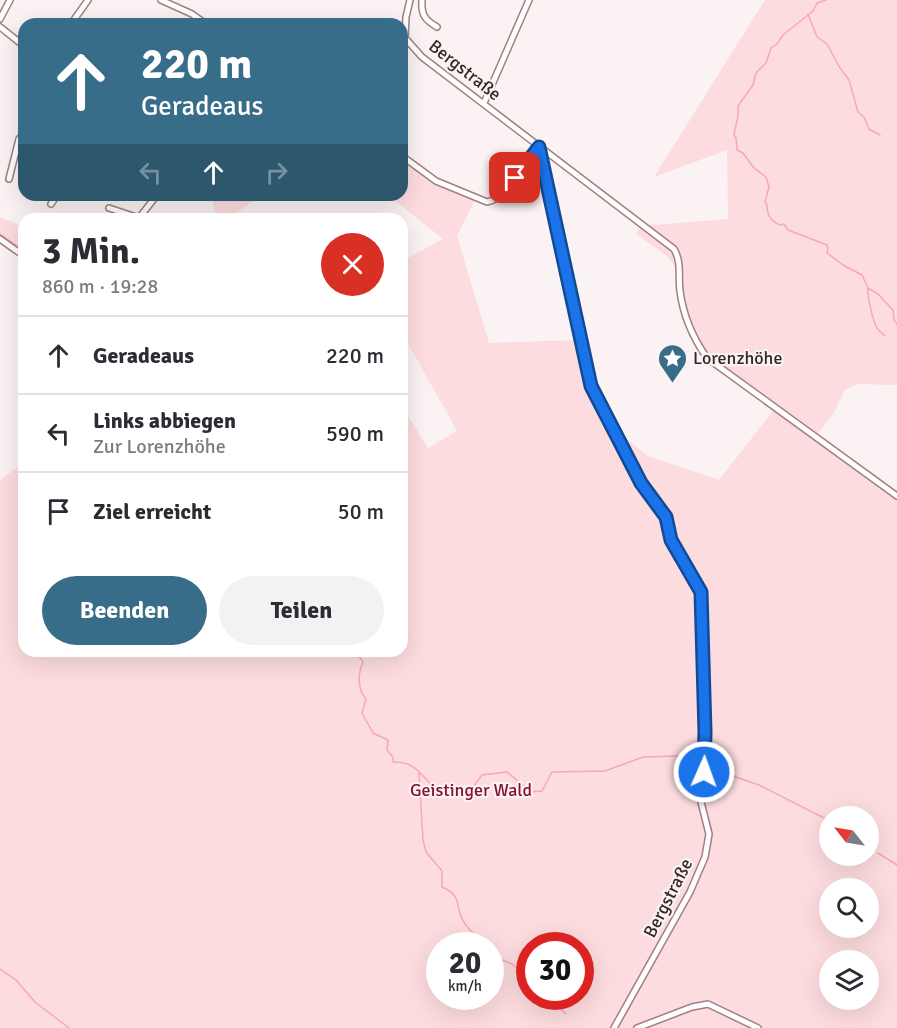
<!DOCTYPE html>
<html lang="de">
<head>
<meta charset="utf-8">
<style>
	body { margin:0; font-family:Signika,sans-serif; background:#f2f2f3; color:#2b2b33; height:100vh; display:flex; flex-direction:column; font-size:22px; white-space:nowrap }
	* { box-sizing:border-box; margin:0 }
	p { font-size:20px; color:#7c7c81 }
	.icon { flex:none; width:33px; height:33px; fill:none; stroke:currentColor; stroke-width:2; stroke-linecap:round; stroke-linejoin:round }
	.map { position:relative; flex:1; overflow:hidden }
	.details { position:absolute; left:18px; top:213px; width:390px; height:444px; display:flex; flex-direction:column; background:#fff; border-radius:18px; box-shadow:0 6px 24px #0002 }
	.details>* { flex:none }
	.guide { position:absolute; left:18px; top:18px; width:390px; height:183px; border-radius:18px; box-shadow:0 6px 24px #0002; background:#376d88; color:#fff; overflow:hidden }
	.needle { width:39px; rotate:301deg }
	.fabs { position:absolute; left:819px; top:806px; display:grid; gap:12px }
	.fabs a { display:grid; place-items:center; width:60px; height:60px; border-radius:50%; background:#fff; box-shadow:0 6px 24px #0002; font-size:30px }
	.speed { position:absolute; left:426px; top:932px; display:flex; gap:12px; font-size:30px; font-weight:700; text-align:center }
	.speed>* { display:grid; place-content:center; width:78px; height:78px; border-radius:50%; background:#fff; box-shadow:0 6px 24px #0002; line-height:1 }
	.speed small { font-size:15px; font-weight:400 }
	.speed .limit { border:9px solid #d22; background:#fff; color:#111 }
	.pin { position:absolute; display:grid; place-items:center; width:51px; height:51px; color:#fff; margin:-26px; border-radius:12px; box-shadow:0 3px 9px #0006 }
	.me { position:absolute; width:66px; margin:-33px; rotate:2deg; stroke-linejoin:round; filter:drop-shadow(0 0 4px #0008) }
	.turn { display:flex; align-items:center; gap:21px; height:126px; padding:0 24px; font-size:27px }
	.turn .icon { width:78px; height:78px; stroke-width:2.5 }
	.turn b { display:block; font-size:42px; line-height:51px }
	.lanes { display:flex; align-items:center; height:57px; padding:0 24px; background:#0003; justify-content:center; gap:30px; direction:ltr }
	.lanes .off { opacity:.35 }
	.round { display:grid; place-items:center; flex:none; width:63px; height:63px; border-radius:32px; background:#f2f2f3 }
	.head { display:flex; align-items:center; justify-content:space-between; height:102px; padding:0 24px }
	h1 { font-size:36px; font-weight:800; line-height:45px }
	.cta { display:flex; gap:12px; margin-top:auto; padding:12px 24px }
	.cta a { flex:1; height:69px; border-radius:36px; background:#376d88; color:#fff; font-size:24px; font-weight:800; line-height:69px; text-align:center }
	.cta a+a { background:#f2f2f3; color:#2b2b33 }
	ul { padding:0; list-style:none }
	li { display:flex; align-items:center; gap:18px; height:78px; padding:0 24px; border-top:2px solid #e1e1e2 }
	li div { flex:1 }
	li b { display:block; font-size:22px }
	li em { font-style:normal }
	.map>svg:first-child { display:block }
</style>
</head>
<body>
<div class="map">
<svg width="897" height="1028" viewBox="0 0 897 1028">
	<rect width="100%" height="100%" fill="#fbf3f3"/>
	<path fill="#fddcdf" fill-rule="evenodd" d="M765,0H897V385L857,384L845,390L833,414L817,435L897,496V1028H0V480L24,462V651H402V406L428,448L457,431L402,333V261L443,239L388,195H402V156L436,181L476,198L457,236L489,343L575,340L599,417L648,456L719,480L776,407L722,370L695,342L680,290V274L667,256L636,234L641,226L728,219L727,150L654,177ZM830,816H868V855H830ZM830,888H868V927H830ZM440,945H490V996H440ZM530,945H580V996H530ZM830,960H868V999H830Z
		M211,195H262L227,219L217,218Z
		M0,217L24,227V256L0,238Z"/>
	<g fill="none" stroke-linecap="round" stroke-linejoin="round">
		<path stroke="#f7a8b2" stroke-width="1.5" d="M826,0L817,3L813,11L783,35L777,44L771,48L766,63L756,73L753,85L738,106C740,117 735,124 734,135L736,138L737,150L743,153L754,168L766,177L769,187L765,202L767,205C767,216 771,221 780,225L784,224L788,230L827,245L828,248L827,253L843,265L862,275L868,288L878,294L893,310L894,320L897,324
			M808,14L817,37L827,44L840,68L849,80L858,112L864,117L869,129L880,135
			M0,234L24,251
			M868,288C867,295 873,322 877,328C878,330 883,334 885,336
			M355,651L363,662C358,673 357,689 366,699L362,713L373,733L388,740L387,750L393,757V762C425,761 422,789 449,793C455,794 465,790 472,788L482,775L507,772L531,792L542,791L552,772L605,771L643,757L680,756L703,765
			M707,767L759,785L830,821
			M419,772L423,840L426,852L442,871V887C464,896 454,908 464,922C466,926 470,930 474,934V942L477,945
			M878,853L897,865
			M490,955L512,964L530,978
			M0,969L16,980L35,1002L69,1028
			M547,996L566,1014"/>
		<defs>
			<path id="street" d="M161,0L192,14L206,24
				M410,0L406,17L405,38L422,57L674,249C682,263 678,276 680,291C683,315 693,338 707,358L897,496
				M422,0C421,15 425,20 437,27
				M0,19L10,0
				M71,24L88,0
				M0,27L24,46
				M484,103L529,0
				M539,147L591,386L641,483L666,517L671,540L701,593L702,605L705,732L704,772L700,798L709,834L705,857L690,892L614,1028
				M402,156L436,181L487,202C507,199 527,163 539,147
				M9,179L19,139L24,133
				M51,204L57,195
				M109,208L139,218L157,195
				M0,239L24,256
				M637,1028L692,1007L708,1004L758,1028"/>
		</defs>
		<use href="#street" stroke="#a37e83" stroke-width="8"/>
		<use href="#street" stroke="#fff" stroke-width="5"/>
	</g>
	<g fill="none" stroke-linecap="round" stroke-linejoin="round">
		<defs>
			<path id="route" d="M515,178L539,147L591,386L641,483L666,517L671,540L701,592L705,732L704,772"/>
		</defs>
		<use href="#route" stroke="#114b97" stroke-width="15"/>
		<use href="#route" stroke="#1a73e8" stroke-width="10"/>
	</g>
	<defs>
		<symbol id="sight-pin" viewBox="-11 -11 22 30"><path d="M0 17L-7.5 6A9.5 9.5 0 1 1 7.5 6Z" fill="#376d88" stroke="#fbf3f3"/><path d="M0-6L1.8-2.2L6-1.7L2.9 1.2L3.7 5.4L0 3.3L-3.7 5.4L-2.9 1.2L-6-1.7L-1.8-2.2Z" fill="#fff"/></symbol>
	</defs>
	<g fill-rule="evenodd">
		<use href="#sight-pin" x="656" y="342" width="33" height="45"/>
	</g>
	<g text-anchor="middle" dominant-baseline="central" stroke-width="4.5" stroke-linejoin="round" paint-order="stroke">
		<g font-size="18" fill="#352628" stroke="#fbf3f3">
			<text transform="translate(465 70) rotate(38)">Bergstraße</text>
			<text transform="translate(668 898) rotate(-63)">Bergstraße</text>
		</g>
		<g font-size="18" fill="#352628" stroke="#fbf3f3" text-anchor="start">
			<text x="693" y="358">Lorenzhöhe</text>
		</g>
		<g font-size="18" fill="#841134" stroke="#fbf3f3">
			<text x="471" y="790">Geistinger Wald</text>
		</g>
	</g>
</svg>
<div class="fabs">
<a><svg class="needle" viewBox="-14 -14 28 28"><path d="M0-13l5 13h-10z" fill="#e53935"/><path d="M0 13l5-13h-10z" fill="#7c7c81"/></svg></a>
<a><svg class="icon" aria-label="search" viewBox="0 0 24 24"><circle cx="10" cy="10" r="6"/><path d="M15 15l6 6"/></svg></a>
<a><svg class="icon" aria-label="layers" viewBox="0 0 24 24"><path d="M12 4l9 5-9 5-9-5zM3 14l9 5 9-5"/></svg></a>
</div>
<div class="speed"><div>20<small>km/h</small></div><div class="limit">30</div></div>
<div class="pin" style="left:515px;top:178px;background:#d93025"><svg class="icon" aria-label="arrive" viewBox="0 0 24 24"><path d="M6 21V4h12l-3 4 3 4H6"/></svg></div>
<svg class="me" style="left:704px;top:772px" viewBox="-20 -20 40 40"><circle r="17" fill="#1a73e8" stroke="#fff" stroke-width="3"/><path d="M0-11L8 9 0 5-8 9z" fill="#fff"/></svg>
<div class="guide">
<div class="turn"><svg class="icon" aria-label="ahead" viewBox="0 0 24 24"><path d="M12 20V5M6 11l6-6 6 6"/></svg><div><b>220 m</b>Geradeaus</div></div>
<div class="lanes"><svg class="icon off" aria-label="left" viewBox="0 0 24 24"><path d="M17 20v-9H6M10 6l-5 5 5 5"/></svg><svg class="icon" aria-label="ahead" viewBox="0 0 24 24"><path d="M12 20V5M6 11l6-6 6 6"/></svg><svg class="icon off" aria-label="right" viewBox="0 0 24 24"><path d="M7 20v-9h11M14 6l5 5-5 5"/></svg></div>
</div>
<section class="details">
<div class="head"><div><h1>3 Min.</h1><p>860 m · 19:28</p></div><a class="round" style="background:#d93025;color:#fff"><svg class="icon" aria-label="close" viewBox="0 0 24 24"><path d="M6 6l12 12M18 6L6 18"/></svg></a></div>
<ul>
<li><svg class="icon" aria-label="ahead" viewBox="0 0 24 24"><path d="M12 20V5M6 11l6-6 6 6"/></svg><div><b>Geradeaus</b></div><em>220 m</em></li>
<li><svg class="icon" aria-label="left" viewBox="0 0 24 24"><path d="M17 20v-9H6M10 6l-5 5 5 5"/></svg><div><b>Links abbiegen</b><p>Zur Lorenzhöhe</p></div><em>590 m</em></li>
<li><svg class="icon" aria-label="arrive" viewBox="0 0 24 24"><path d="M6 21V4h12l-3 4 3 4H6"/></svg><div><b>Ziel erreicht</b></div><em>50 m</em></li>
</ul>
<div class="cta"><a>Beenden</a><a>Teilen</a></div>
</section>
</div>
</body>
</html>
